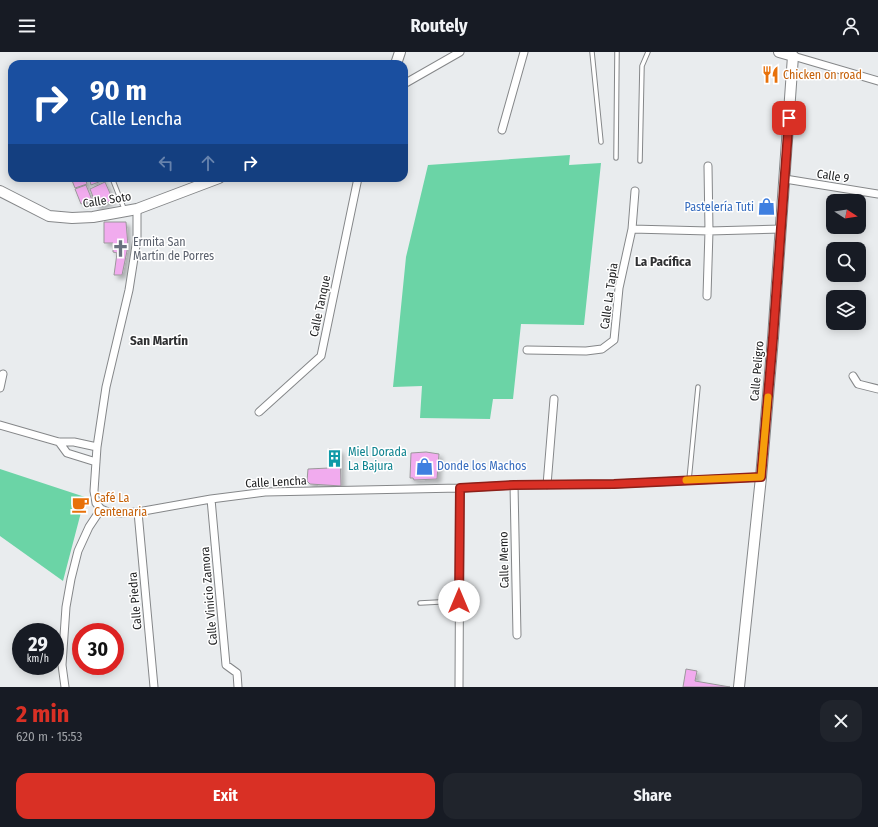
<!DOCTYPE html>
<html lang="en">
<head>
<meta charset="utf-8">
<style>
	body { margin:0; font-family:"Fira Sans Condensed",sans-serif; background:#20242c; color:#f1f3f6; height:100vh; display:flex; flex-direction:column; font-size:15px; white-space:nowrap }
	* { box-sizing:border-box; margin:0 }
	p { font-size:13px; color:#9ea1a6 }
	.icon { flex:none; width:22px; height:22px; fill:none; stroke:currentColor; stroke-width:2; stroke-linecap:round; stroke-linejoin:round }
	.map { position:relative; height:635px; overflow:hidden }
	.drawer { display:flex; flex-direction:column; background:#171b24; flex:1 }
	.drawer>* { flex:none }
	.top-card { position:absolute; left:8px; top:8px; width:400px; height:122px; border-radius:12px; box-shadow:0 2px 10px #0003; background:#1a4fa0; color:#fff; overflow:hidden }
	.needle { width:26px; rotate:102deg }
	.fabs { position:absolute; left:826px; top:142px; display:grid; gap:8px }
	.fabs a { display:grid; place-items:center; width:40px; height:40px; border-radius:8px; background:#171b24; box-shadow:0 2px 10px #0003; font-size:20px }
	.speed { position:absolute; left:12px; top:571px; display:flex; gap:8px; font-size:20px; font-weight:700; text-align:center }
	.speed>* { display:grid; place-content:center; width:52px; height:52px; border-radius:50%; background:#171b24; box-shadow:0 2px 10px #0003; line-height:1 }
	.speed small { font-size:10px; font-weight:400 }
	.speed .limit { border:6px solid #d22; background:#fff; color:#111 }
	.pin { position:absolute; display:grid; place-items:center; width:34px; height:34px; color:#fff; margin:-17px; border-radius:8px; box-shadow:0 2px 6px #0006 }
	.me { position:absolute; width:44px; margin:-22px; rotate:0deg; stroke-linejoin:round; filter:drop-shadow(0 0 3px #0008) }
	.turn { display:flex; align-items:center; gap:14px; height:84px; padding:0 16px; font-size:18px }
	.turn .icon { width:52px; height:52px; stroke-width:2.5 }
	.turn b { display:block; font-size:28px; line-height:34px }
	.lanes { display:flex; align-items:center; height:38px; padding:0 16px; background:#0003; justify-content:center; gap:20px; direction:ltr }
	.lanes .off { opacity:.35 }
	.round { display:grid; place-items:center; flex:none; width:42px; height:42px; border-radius:12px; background:#20242c }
	.summary { display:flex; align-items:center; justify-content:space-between; height:68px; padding:0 16px }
	h1 { font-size:24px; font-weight:700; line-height:30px; color:#d93025 }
	.cta { display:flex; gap:8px; margin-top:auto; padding:8px 16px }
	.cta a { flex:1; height:46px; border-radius:12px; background:#d93025; color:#fff; font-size:16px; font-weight:700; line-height:46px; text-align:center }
	.cta a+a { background:#20242c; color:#f1f3f6 }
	header { display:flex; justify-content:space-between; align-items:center; height:52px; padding:0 16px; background:#171b24; font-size:18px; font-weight:700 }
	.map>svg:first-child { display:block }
</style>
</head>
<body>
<header><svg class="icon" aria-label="menu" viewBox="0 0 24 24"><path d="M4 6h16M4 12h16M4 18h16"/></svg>Routely<svg class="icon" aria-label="person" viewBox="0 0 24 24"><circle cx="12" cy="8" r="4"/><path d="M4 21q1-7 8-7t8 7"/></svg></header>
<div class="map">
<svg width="878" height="635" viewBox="0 0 878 635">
	<defs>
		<filter id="shadow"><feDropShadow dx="3.5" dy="3.5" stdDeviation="2" flood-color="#0004"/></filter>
	</defs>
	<rect width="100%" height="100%" fill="#e9ecee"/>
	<path fill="#6bd4a6" d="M570,103L569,113L601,111L584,273L521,272L513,347H493L490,367L420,366L422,334L393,335L406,205L428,113Z
		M0,417L85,445L63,529L0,484Z"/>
	<path fill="#f1abee" stroke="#9a989a" filter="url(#shadow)" d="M71,126H85L87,132L75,136Z
		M89,126H103L104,128L91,133Z
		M105,130L113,148L97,155L90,137Z
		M86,133L92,148L81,152L75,137Z
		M104,170H126L128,194L122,223H114L117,201L113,200V191H104Z
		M329,397L340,398L341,434L310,432L307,429L308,417L329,416Z
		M426,400L439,402L437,427L414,428L413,426H410L411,401Z
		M686,617L697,619L695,629L730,635H683Z"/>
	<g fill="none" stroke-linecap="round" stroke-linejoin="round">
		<defs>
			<path id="lane" d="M592,0L601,90
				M616,106L617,0
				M640,109L642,14L648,0
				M112,126L125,159
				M689,428L698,335
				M420,551L459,549"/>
			<path id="street" d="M793,4L878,29
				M404,32L460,0
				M502,78L524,0
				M785,127L878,142
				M137,157V187L129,238L106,335L97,395L94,439L96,451L101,457L108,460L121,461L138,460L211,447L265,440L460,436L514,433L614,432L761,425
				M632,177L709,179L781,177
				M707,244L709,179L708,114
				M527,298L586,299L602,297L614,288L619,236L632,177L635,139
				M853,324L858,332L878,337
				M0,336L3,322
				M259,360L321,304L358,126
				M0,373L59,390H74L97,395
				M59,390L67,401L96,410
				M514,433L517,583
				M547,433L554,347
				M211,447L226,613L237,621L238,635
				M138,460L154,635
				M65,635L62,613L66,555L71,527L78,499L89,475L101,457
				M459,635L460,436"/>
			<path id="secondary" d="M396,12L400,0
				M0,139L49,164L72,166L93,165L137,157L219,126
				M739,635L761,425L773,286L793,4L779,0"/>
		</defs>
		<use href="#lane" stroke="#858789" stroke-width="5.5"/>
		<use href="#street" stroke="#858789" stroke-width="9"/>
		<use href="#secondary" stroke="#858789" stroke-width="12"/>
		<use href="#lane" stroke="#fff" stroke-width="3.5"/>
		<use href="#street" stroke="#fff" stroke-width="7"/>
		<use href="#secondary" stroke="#fff" stroke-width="10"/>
	</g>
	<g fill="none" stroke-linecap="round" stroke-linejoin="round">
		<defs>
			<path id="route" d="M459,549L460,436L514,433L614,432L761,425L773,286L789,66"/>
		</defs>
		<use href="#route" stroke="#8d1f18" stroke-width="10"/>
		<use href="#route" stroke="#d93025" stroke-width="7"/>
		<path stroke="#f59e0b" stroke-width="7" d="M686,428L761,425L768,345"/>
	</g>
	<defs>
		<symbol id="restaurant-bare" viewBox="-9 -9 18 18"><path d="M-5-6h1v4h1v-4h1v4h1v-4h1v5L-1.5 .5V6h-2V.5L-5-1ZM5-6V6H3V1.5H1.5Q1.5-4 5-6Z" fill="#e8710a" stroke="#fff" stroke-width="2.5" paint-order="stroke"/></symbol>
		<symbol id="shop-bare" viewBox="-9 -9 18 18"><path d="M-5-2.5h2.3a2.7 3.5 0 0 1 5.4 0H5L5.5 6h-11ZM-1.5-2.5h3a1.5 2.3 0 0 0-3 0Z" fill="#3f7fe0" stroke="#fff" stroke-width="2.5" paint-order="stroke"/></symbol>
		<symbol id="church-bare" viewBox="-9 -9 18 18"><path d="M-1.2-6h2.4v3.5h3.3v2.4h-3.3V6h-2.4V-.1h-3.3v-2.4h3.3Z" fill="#6b7280" stroke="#fff" stroke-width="2.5" paint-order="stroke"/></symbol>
		<symbol id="building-bare" viewBox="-9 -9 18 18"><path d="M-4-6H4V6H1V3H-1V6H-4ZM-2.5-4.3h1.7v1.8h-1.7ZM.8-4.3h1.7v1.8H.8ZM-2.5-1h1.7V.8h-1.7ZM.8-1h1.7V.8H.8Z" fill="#0f9aa8" stroke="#fff" stroke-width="2.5" paint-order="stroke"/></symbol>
		<symbol id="cafe-bare" viewBox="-9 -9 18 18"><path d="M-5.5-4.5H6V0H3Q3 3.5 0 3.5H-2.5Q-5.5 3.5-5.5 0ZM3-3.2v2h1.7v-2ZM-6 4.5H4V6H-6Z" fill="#e8710a" stroke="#fff" stroke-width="2.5" paint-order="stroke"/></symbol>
	</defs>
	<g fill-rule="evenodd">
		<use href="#restaurant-bare" x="758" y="10" width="25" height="25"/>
		<use href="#shop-bare" x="754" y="142" width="25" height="25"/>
		<use href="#church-bare" x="108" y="184" width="25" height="25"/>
		<use href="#building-bare" x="322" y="394" width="25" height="25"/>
		<use href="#shop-bare" x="412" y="402" width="25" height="25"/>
		<use href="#cafe-bare" x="68" y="440" width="25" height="25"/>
	</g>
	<g text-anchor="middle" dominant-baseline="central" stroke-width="3" stroke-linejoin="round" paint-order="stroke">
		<g font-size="12" fill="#c56008" stroke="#fff" text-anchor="start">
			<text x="783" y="23">Chicken on road</text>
			<text x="94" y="446">Café La<tspan x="94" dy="14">Centenaria</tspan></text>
		</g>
		<g font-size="12" fill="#222324" stroke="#fff">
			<text transform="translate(833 124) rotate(9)">Calle 9</text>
			<text transform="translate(107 148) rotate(-9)">Calle Soto</text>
			<text transform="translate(609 244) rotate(-82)">Calle La Tapia</text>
			<text transform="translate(320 254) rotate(-78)">Calle Tanque</text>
			<text transform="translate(757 319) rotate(-85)">Calle Peligro</text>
			<text transform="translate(276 430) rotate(-3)">Calle Lencha</text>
			<text transform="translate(504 508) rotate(-91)">Calle Memo</text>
			<text transform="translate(209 544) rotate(-95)">Calle Vinicio Zamora</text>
			<text transform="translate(135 549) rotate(-95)">Calle Piedra</text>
		</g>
		<g font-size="12" fill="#366cbe" stroke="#fff" text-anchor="end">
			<text x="754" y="155">Pastelería Tuti</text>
			<text x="437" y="414" text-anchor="start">Donde los Machos</text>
		</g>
		<g font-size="12" fill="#5b616d" stroke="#fff" text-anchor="start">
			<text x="133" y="190">Ermita San<tspan x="133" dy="14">Martín de Porres</tspan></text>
		</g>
		<g font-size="12" fill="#0d838f" stroke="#fff" text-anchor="start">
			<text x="348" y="400">Miel Dorada<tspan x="348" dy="14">La Bajura</tspan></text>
		</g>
		<g font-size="13" font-weight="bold" fill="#2f3032" stroke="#fff">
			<text x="663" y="209">La Pacífica</text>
			<text x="159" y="288">San Martín</text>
		</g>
	</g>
</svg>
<div class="fabs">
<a><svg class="needle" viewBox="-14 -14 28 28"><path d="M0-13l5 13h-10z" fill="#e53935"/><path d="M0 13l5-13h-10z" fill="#9ea1a6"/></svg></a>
<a><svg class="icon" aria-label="search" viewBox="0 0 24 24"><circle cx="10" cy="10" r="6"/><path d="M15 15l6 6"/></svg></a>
<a><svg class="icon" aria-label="layers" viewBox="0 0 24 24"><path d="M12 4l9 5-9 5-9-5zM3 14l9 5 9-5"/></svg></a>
</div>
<div class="speed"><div>29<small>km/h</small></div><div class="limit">30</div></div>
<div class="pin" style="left:789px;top:66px;background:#d93025"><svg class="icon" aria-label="arrive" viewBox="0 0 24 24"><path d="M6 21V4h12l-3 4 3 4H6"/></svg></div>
<svg class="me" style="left:459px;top:549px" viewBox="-20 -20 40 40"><circle r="19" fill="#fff"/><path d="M0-13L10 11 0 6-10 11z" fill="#d93025"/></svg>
<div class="top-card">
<div class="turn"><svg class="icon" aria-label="right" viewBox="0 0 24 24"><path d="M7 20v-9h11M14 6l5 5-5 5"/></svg><div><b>90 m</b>Calle Lencha</div></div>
<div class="lanes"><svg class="icon off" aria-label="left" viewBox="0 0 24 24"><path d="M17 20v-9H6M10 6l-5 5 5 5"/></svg><svg class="icon off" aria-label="ahead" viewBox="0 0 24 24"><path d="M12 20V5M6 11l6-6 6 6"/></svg><svg class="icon" aria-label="right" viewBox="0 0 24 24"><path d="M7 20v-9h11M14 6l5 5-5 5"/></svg></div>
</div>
</div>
<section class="drawer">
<div class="summary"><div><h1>2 min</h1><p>620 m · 15:53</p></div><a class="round"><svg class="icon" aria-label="close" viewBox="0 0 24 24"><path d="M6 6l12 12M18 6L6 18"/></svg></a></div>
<div class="cta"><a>Exit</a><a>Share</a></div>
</section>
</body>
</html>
